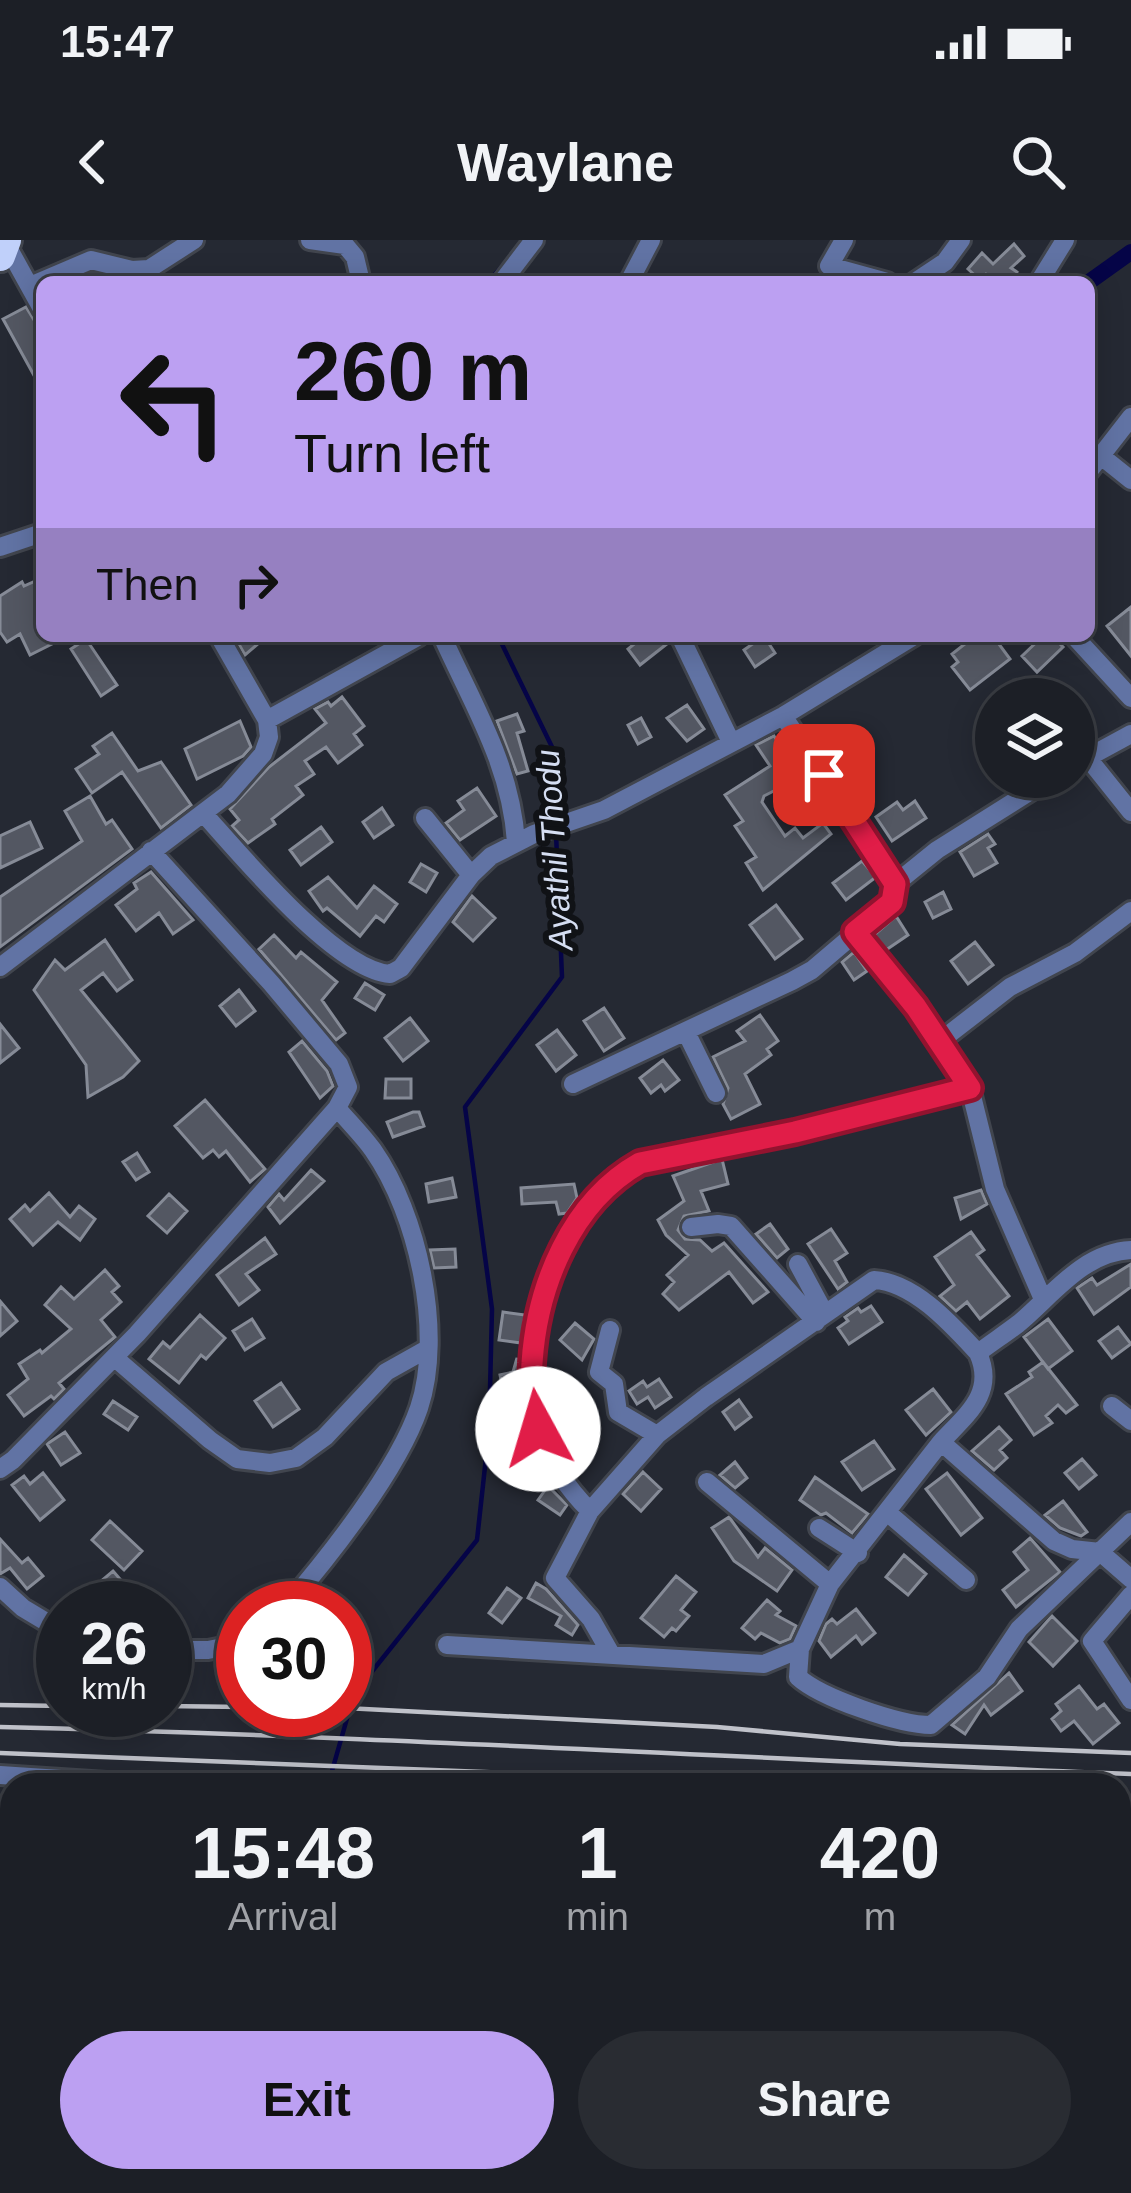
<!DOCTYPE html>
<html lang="en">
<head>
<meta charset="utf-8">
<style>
	body { margin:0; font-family:Helvetica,sans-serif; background:#292c32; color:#f1f3f6; height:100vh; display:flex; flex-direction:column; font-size:45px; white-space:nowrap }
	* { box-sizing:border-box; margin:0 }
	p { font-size:39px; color:#a0a2a7 }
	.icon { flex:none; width:66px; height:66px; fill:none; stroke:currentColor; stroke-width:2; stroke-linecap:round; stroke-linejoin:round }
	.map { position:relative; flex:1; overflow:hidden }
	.details { position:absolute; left:0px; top:1533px; width:1131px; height:420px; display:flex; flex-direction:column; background:#1c1f26; border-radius:36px 36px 0 0; box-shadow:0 6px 30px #0003,0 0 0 3px #3a3d43 }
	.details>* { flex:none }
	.banner { position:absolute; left:36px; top:36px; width:1059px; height:366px; border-radius:18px; box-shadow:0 6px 30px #0003,0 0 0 3px #3a3d43; background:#bca0f2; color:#111; overflow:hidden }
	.tools { position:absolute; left:975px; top:438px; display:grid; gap:24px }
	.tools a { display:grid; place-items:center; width:120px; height:120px; border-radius:50%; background:#1c1f26; box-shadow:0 6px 30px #0003,0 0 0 3px #3a3d43; font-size:60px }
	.speed { position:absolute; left:36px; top:1341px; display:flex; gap:24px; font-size:60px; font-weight:700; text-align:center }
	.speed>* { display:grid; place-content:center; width:156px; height:156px; border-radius:50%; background:#1c1f26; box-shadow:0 6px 30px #0003,0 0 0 3px #3a3d43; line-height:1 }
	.speed small { font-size:30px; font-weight:400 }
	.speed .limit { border:18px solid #d22; background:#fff; color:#111 }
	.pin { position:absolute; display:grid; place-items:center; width:102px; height:102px; color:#fff; margin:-51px; border-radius:24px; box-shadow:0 6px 18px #0006 }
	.me { position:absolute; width:132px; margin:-66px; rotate:354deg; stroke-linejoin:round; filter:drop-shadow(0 0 9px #0008) }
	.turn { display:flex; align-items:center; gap:42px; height:252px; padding:0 60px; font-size:54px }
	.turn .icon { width:156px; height:156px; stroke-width:2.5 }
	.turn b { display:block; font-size:84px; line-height:102px }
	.then { display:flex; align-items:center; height:114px; padding:0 60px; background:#0003; gap:24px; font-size:45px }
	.eta { display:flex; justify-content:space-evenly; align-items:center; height:204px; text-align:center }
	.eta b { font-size:72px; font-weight:700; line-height:84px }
	.action { display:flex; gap:24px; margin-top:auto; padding:24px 60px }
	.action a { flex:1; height:138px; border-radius:72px; background:#bca0f2; color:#111; font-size:48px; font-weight:700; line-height:138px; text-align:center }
	.action a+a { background:#292c32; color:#f1f3f6 }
	.status { display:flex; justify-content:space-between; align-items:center; height:84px; padding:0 60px; background:#1c1f26; direction:ltr }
	.status svg { height:33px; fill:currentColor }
	header { display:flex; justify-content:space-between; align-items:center; height:156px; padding:0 60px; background:#1c1f26; font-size:54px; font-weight:700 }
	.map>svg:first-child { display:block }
</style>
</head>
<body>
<div class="status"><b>15:47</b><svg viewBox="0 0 49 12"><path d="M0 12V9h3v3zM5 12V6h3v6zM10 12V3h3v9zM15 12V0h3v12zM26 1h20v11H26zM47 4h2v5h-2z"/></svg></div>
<header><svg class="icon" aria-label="back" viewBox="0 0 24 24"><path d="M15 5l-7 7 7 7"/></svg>Waylane<svg class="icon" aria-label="search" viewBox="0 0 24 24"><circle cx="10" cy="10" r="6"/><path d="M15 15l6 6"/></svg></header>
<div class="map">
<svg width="1131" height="1953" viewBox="0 0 1131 1953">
	<rect width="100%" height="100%" fill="#252933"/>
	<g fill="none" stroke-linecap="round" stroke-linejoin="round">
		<path stroke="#050447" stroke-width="4.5" d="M488,42L506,22
			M498,396L553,509L556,582
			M328,1545L354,1454L477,1300L489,1190L492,1069L465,867L562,737L556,593
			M181,1953L183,1941"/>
		<path stroke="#050447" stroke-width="16" d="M1089,42L1131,12"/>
	</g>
	<path fill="#535762" stroke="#868b97" stroke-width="3" d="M1014,4L1024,16L1011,28L1017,32L1013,42H1000L986,34L980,40L968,29L982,13L993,24Z
		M26,67L34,80L42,82V150L3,79Z
		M42,338V396H68L30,415L20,394L7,402L0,392V356L22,342L24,346Z
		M1131,367V416L1107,386Z
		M240,396H267L245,415L236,399Z
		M644,396H667L668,403L640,425L628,409Z
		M764,396L775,413L755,427L744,410Z
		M975,396H993L1010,419L970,450L952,427L958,422L952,414Z
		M1043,396H1052L1063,407L1037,432L1022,416Z
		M86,399L117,445L101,456L71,409Z
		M342,457L364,486L354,494L362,505L338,523L326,507L305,521L314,534L296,546L303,555L272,579L275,584L248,603L232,586L239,580L230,569L269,527L326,483L315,469L328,462L331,466Z
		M687,465L704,489L687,501L667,478Z
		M517,474L524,491L517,493L528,531L517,534L497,481Z
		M641,478L651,497L638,504L628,485Z
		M240,481L251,507L243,516L197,539L185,509Z
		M112,493L138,531L161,522L191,565L161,588L122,532L92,553L76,529L99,514L93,506Z
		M774,496L785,512L780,515L793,541L764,556L762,562L785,596L795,588L803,598L823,583L831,594L763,650L746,623L756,617L735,586L743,581L725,555L770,526L756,505Z
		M477,548L496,576L460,600L446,583L464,570L458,561Z
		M90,556L106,584L112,580L132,609L0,707V657L82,601L65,571Z
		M915,561L926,578L892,601L876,577L897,562L903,570Z
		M382,568L393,585L374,598L363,582Z
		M30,582L42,608L0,628V596Z
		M321,587L332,602L301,625L290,610Z
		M988,594L995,604L988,608L997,623L974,636L960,612Z
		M862,621L876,637L846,660L833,643Z
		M421,624L437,633L426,652L410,642Z
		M151,632L193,680L173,694L159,673L136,691L116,665L137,649L134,643Z
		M328,637L357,668L374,646L397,664L384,682L376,676L360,696L327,668L323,671L309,651Z
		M943,652L951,669L933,678L925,662Z
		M472,656L495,678L473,701L453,682Z
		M776,665L802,699L775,719L750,685Z
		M896,676L908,695L886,710L874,695Z
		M274,695L296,718L301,712L337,742L322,760L345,793L336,800L259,709Z
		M105,700L132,740L117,751L103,733L81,750L139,821L123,837L88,857L86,825L34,750L55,720L65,730Z
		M975,702L993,725L968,744L951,721Z
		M854,712L867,731L854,740L842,722Z
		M365,743L384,755L375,770L355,758Z
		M239,750L255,771L236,786L220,766Z
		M604,768L624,798L604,811L584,781Z
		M760,775L778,801L767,809L771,815L745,834L760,864L731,879L723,864L728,848L713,817L745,801L737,791Z
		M410,778L428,801L403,821L385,798Z
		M0,784L19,808L0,823Z
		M557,790L576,815L556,831L537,805Z
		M302,801L327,831L333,846L320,858L289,812Z
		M663,820L679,840L665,851L661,845L651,853L640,838Z
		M386,839H411V858H385Z
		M205,860L265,929L250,942L226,911L219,917L213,910L203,918L175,886Z
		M413,872H419L424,886L393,897L387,882Z
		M137,913L149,932L136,940L123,922Z
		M722,919L728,944L701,951L709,971L684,976L678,990L685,999L700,1000L712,1011L724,1003L768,1052L753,1063L729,1032L679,1070L663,1054L674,1042L667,1035L688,1015L666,995L658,980L684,961L673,936Z
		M311,930L324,941L280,983L268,967L279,954L284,960Z
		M452,938L456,957L429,962L426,944Z
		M574,944L577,958L567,973L559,974L556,962L522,964L521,948Z
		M981,950L987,964L961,979L955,958Z
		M49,953L70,977L79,966L95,979L80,1000L58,982L33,1005L10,979L25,965L30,971Z
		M169,954L187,971L167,993L148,976Z
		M770,984L788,1009L777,1018L756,994Z
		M831,989L847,1013L835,1021L847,1042L838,1049L808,1004Z
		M971,992L984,1010L977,1015L1009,1056L980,1079L967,1062L956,1071L940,1056L954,1045L935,1017Z
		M265,998L276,1014L246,1034L259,1050L239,1065L217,1035Z
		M455,1009L456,1027L434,1028L430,1010Z
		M1131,1024V1047L1094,1074L1077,1048L1092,1038L1097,1045Z
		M105,1030L119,1046L112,1052L121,1062L101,1080L115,1097L59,1143L64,1149L54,1159L51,1156L24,1176L8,1155L28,1139L19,1124L40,1110L42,1113L71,1089L45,1065L61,1047L74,1059Z
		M0,1061L17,1081L0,1096Z
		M871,1066L882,1082L849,1104L838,1088L848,1081L845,1077L858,1068L861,1072Z
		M503,1072L525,1075L521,1103L499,1100Z
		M200,1075L225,1098L206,1119L201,1115L179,1143L149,1119L163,1102L170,1108Z
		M252,1079L264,1098L245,1110L233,1091Z
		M1048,1079L1072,1111L1048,1129L1024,1097Z
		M575,1083L594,1099L582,1120L560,1100Z
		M1118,1087L1131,1104L1112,1118L1099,1101Z
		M517,1118L525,1188L524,1197L502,1193L510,1150L503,1151L500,1135L513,1132Z
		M1043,1122L1077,1165L1066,1173L1058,1165L1046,1176L1052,1183L1034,1195L1006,1154L1032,1137L1029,1132Z
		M659,1139L671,1157L655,1168L648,1157L637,1164L629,1151L643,1141L647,1147Z
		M281,1143L299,1169L273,1187L255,1161Z
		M933,1149L951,1172L926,1195L906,1170Z
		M547,1154H568V1174L550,1173Z
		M739,1160L751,1177L735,1189L723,1172Z
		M113,1161L137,1177L128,1190L104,1174Z
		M999,1187L1011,1200L1000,1210L1007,1218L994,1230L972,1211Z
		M65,1192L80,1213L61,1225L47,1204Z
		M874,1201L894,1229L862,1250L842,1222Z
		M1082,1219L1096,1235L1079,1249L1065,1233Z
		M735,1222L747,1238L735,1248L720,1235Z
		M643,1232L661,1249L641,1271L623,1254Z
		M43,1233L64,1260L40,1280L12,1245L24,1236L30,1244Z
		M947,1233L982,1278L961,1295L926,1249Z
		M815,1237L868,1274L852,1293L826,1273L821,1275L800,1260Z
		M548,1246L567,1265L560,1275L538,1260Z
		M1063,1261L1087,1292L1081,1296L1060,1288L1045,1275Z
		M729,1277L758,1317L765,1308L792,1330L777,1351L734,1321L712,1288Z
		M110,1281L142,1311L124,1330L92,1300Z
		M1030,1298L1060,1332L1016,1367L1003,1350L1028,1330L1014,1312Z
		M0,1299L22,1323L28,1318L43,1336L27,1349L10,1328L0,1334Z
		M904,1315L926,1334L908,1355L886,1337Z
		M113,1331L145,1368H69Z
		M676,1336L696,1352L681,1370L689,1376L676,1391L672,1388L664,1397L641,1378Z
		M536,1343L546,1349L578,1385L572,1395L556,1385L561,1376L528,1358Z
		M507,1348L521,1358L502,1383L489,1373Z
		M767,1360L780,1371L776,1375L796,1386L790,1399L780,1403L761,1393L755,1399L742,1388Z
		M856,1369L875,1393L862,1404L856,1396L831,1417L819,1401L826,1384L832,1379L837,1384Z
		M1052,1376L1077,1401L1053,1426L1029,1402Z
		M1009,1433L1022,1451L991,1475L984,1465L965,1494L952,1485Z
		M1079,1446L1097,1469L1104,1464L1119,1483L1093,1504L1074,1481L1061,1491L1052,1479L1061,1471L1056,1464Z"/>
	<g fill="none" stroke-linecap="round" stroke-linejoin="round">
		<defs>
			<path id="minor" d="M310,0L345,5L355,17L361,42
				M844,0L829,26L887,42
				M5,2L42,69
				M502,42L534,0
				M629,42L651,0
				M915,42L945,22L961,0
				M1039,42L1065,0
				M30,46L91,20L132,30L149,29L194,0
				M1101,216L1131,240
				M1089,231L1131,177
				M0,307L42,293
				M442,396C473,465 511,525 516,602
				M680,396L730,500
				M1074,396L1131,458
				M267,480L419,396
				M1087,517L1131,572
				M1074,525L1131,494
				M204,574C241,615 336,730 390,734L401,728L471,635L491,616L534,594L604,570L783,476L914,396
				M425,578L471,635
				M895,644L937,610L1053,537
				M855,692L915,767L970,848L995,949L1042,1057
				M0,727L228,554L263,514L269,497L267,480L219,396
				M686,792L716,853
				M939,802L1010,747L1075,713L1131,671
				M573,844L792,741L812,730L892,662L895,644L884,623L783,476
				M691,987L718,984L731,986L816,1082
				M1131,1010C1083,1012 1052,1056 1018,1084C1005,1094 991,1103 978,1113C996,1153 967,1174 941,1202L1054,1301L1072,1309L1100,1312L1131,1339
				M798,1024L825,1074
				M610,1090L599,1132L614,1144L618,1172L657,1195
				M115,1118L210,1200L237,1219L270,1223L296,1218L325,1197L386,1132L427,1109
				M1112,1166L1131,1181
				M0,1229L13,1220L137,1094L337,868L348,847L339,824L271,743L151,611
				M707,1242L830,1344
				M590,1271L657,1195L706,1157L874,1040C914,1042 952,1085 978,1113
				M888,1273L966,1340
				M819,1288L858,1313
				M0,1347L23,1368L63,1392
				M1131,1355L1092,1401L1131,1460
				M285,1368C328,1318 398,1230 419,1168C444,1093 418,974 373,910C363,896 349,882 337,868
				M447,1405L764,1424L800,1409L830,1344L941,1202
				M800,1409L798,1437C821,1458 900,1485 931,1485L987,1437L1019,1389L1131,1282
				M165,1410H208L243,1403
				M611,1414L591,1379L555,1338L590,1271C540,1221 525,1167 535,1097C544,1038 579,946 640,923C681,908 748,903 793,893C852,880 911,863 970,848
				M0,1535L152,1545
				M0,1667L12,1654
				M1119,1844L1131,1852
				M0,1932L12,1931
				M38,1941L59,1953
				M292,1941L293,1953
				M1105,1941L1115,1953
				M969,1953L975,1941"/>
			<path id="trunk" d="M0,16L6,0"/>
		</defs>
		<use href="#minor" stroke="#41454e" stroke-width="24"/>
		<use href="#trunk" stroke="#41454e" stroke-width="36"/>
		<use href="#minor" stroke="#6173a4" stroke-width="18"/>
		<use href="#trunk" stroke="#c0d0fa" stroke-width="30"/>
		<path stroke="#c0c2ca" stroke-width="4.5" d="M0,1465L63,1466
			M165,1466L243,1467
			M345,1468L717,1487L900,1504L1131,1513
			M0,1487C377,1496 754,1519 1131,1534
			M0,1513L817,1545
			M1119,1558L1131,1559"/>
	</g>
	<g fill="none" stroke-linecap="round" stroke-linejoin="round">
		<defs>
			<path id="route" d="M538,1189C536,1168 530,1145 532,1123C537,1046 571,962 640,923L795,892L970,848L916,767L855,692L892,662L895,644L824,535"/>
		</defs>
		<use href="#route" stroke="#92132f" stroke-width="30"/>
		<use href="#route" stroke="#e11d48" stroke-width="21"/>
	</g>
	<g text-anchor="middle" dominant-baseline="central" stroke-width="12" stroke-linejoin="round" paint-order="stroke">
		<g font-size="33" font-style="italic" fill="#d5def2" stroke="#101216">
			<text transform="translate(554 610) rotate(-94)">Ayathil Thodu</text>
		</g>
	</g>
</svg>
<div class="tools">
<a><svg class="icon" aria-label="layers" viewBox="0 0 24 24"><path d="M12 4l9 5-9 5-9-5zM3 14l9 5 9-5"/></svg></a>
</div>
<div class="speed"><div>26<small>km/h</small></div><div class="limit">30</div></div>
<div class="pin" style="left:824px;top:535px;background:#d93025"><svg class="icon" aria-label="arrive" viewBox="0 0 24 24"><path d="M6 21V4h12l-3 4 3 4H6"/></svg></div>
<svg class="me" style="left:538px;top:1189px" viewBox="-20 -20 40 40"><circle r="19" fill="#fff"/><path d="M0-13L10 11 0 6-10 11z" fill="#e11d48"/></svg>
<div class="banner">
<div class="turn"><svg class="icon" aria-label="left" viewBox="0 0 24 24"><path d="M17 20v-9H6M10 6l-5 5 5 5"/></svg><div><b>260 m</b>Turn left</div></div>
<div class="then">Then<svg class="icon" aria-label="right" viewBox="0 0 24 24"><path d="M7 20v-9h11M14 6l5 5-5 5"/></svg></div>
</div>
<section class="details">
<div class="eta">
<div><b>15:48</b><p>Arrival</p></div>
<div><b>1</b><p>min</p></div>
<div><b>420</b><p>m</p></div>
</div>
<div class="action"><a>Exit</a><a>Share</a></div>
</section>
</div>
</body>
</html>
